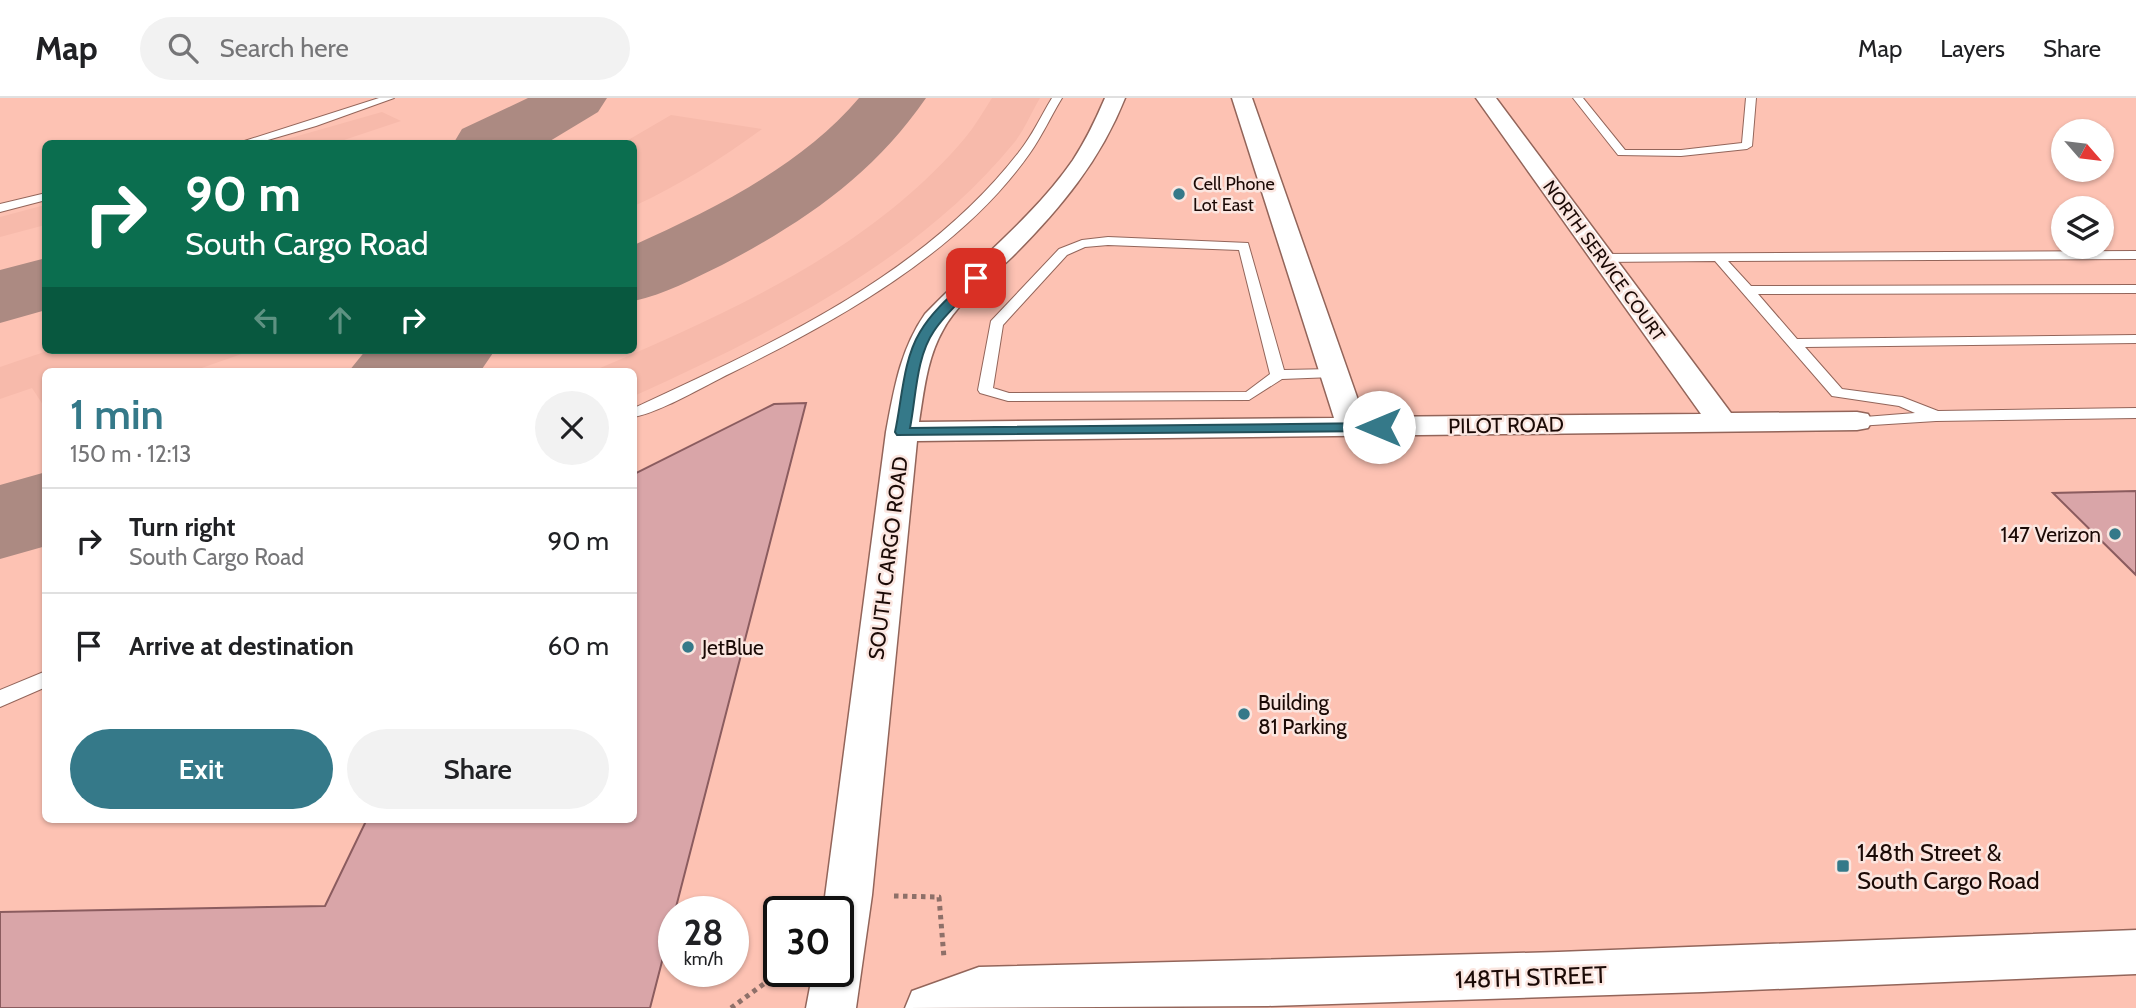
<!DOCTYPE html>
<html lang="en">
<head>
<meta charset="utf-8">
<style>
	body { margin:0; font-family:Cabin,sans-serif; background:#f2f2f2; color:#202124; height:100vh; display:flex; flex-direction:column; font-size:26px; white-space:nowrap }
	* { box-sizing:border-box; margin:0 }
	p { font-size:23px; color:#757577 }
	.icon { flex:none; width:38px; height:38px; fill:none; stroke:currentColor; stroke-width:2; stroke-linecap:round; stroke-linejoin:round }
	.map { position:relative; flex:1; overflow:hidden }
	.drawer { position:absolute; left:42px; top:270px; width:595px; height:455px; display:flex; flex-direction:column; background:#fff; border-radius:10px; box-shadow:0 2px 5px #0004 }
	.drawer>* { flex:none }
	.top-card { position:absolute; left:42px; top:42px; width:595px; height:214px; border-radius:10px; box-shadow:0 2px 5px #0004; background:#0b6e4f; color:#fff; overflow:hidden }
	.needle { width:46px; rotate:118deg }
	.controls { position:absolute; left:2051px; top:21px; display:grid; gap:14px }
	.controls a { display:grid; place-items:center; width:63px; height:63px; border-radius:50%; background:#fff; box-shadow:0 2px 5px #0004; font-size:35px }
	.speed { position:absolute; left:658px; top:798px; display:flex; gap:14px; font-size:35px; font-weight:700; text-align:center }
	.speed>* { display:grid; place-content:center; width:91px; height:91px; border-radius:50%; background:#fff; box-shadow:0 2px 5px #0004; line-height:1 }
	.speed small { font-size:18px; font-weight:400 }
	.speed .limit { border:4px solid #111; border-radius:10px; background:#fff; color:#111 }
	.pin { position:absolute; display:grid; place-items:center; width:60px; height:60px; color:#fff; margin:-30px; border-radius:14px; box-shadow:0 4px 10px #0006 }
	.me { position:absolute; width:77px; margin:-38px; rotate:270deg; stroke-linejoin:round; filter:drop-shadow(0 0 5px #0008) }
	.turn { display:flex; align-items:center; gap:24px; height:147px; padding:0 28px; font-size:32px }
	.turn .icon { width:91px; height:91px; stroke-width:2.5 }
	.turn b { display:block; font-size:49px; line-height:60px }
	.lanes { display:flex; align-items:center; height:66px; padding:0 28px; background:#0003; justify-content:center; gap:35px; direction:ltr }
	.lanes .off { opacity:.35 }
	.round { display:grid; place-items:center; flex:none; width:74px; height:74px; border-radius:37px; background:#f2f2f2 }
	.head { display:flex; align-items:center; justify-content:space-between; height:119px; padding:0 28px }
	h1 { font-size:42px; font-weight:600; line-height:52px; color:#357989 }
	.cta { display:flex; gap:14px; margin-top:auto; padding:14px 28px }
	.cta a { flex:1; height:80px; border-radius:42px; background:#357989; color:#fff; font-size:28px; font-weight:600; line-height:80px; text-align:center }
	.cta a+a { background:#f2f2f2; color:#202124 }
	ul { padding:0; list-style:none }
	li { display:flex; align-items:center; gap:21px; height:105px; padding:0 28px; border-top:2px solid #e0e0e0 }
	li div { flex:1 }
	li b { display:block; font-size:26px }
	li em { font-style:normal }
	header { display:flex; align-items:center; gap:42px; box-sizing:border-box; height:98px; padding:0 35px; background:#fff; border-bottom:2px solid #e0e0e0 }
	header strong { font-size:33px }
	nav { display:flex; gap:38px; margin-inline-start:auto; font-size:24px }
	.search { width:490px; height:63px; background:#f2f2f2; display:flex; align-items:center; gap:18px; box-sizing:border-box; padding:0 24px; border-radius:38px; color:#757577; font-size:26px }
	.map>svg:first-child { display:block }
</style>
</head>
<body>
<header>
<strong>Map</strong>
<div class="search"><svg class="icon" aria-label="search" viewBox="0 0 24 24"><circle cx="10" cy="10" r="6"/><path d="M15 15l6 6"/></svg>Search here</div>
<nav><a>Map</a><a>Layers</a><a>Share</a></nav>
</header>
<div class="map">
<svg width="2136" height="910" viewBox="0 0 2136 910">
	<rect width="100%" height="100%" fill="#fdd3c9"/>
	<path fill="#fdc2b3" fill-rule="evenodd" d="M0,0H2136V910H0ZM2063,33H2102V72H2063ZM46,46H634V252H46ZM2063,110H2102V149H2063ZM46,273H634V721H46ZM674,814H733V873H674ZM779,814H838V873H779Z"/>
	<path fill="#f7baab" d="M992,0H1040C1031,15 1024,33 1013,46C916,164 770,236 634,298V273H593C726,216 870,153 965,40C975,28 983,14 992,0Z
		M382,14L401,23L335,45H273Z
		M671,17L762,31C721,61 680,87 634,108V46L623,45Z
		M45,107V127L0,139V119Z
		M50,252H253L193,273H46L45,310L32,290L0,301V269Z"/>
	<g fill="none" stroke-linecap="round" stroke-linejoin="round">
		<path fill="#ac8a82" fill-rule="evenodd" d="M528,0H607L598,14L545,46H453L462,31Z
			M859,0H926C873,77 804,124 722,167C693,181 665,196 634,203V147C714,111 801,68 859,0Z
			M46,160V212L0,225V172Z
			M366,252H495L482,271L478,273H349Z
			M46,374V448L0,461V387Z"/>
	</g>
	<path fill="#d9a5a8" stroke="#8b5c5f" stroke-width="2" d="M806,305L650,910H0V814L325,808L367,721H634V376L774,306Z
		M2136,393V477L2053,395Z"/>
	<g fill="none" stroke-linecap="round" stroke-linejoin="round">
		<defs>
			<path id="service" d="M379,0H394L316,28L254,46H235Z
				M1052,0H1062C1051,18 1042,38 1030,55C961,154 837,223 731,275C704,288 661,314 634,319V310C772,246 923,178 1019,54C1032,38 1041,18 1052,0Z
				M1573,0H1583L1625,52H1681L1742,45L1746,0H1756L1752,48L1747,51L1681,58L1618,57Z
				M46,95V102L0,114V106Z
				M1108,139L1248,145L1284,272L1333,271L1340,275L1333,279L1282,281L1249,302L1008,303L980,295L978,292L991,223L1059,151L1082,142ZM1108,147L1239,152L1270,276L1246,294L1009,295L993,290L1003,227L1067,157L1085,149Z
				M2136,153V161L1728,163L1751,188L2136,187V195L1758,196L1797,241L2136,237V245L1805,249L1842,291L1902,299L1938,313L2136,310V320L1936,323L1857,328L1849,323L1852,320L1915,315L1899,308L1832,298L1715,163L1601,164L1595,160L1601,156Z
				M46,573V589L0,609V592Z"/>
			<path id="minor" d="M1105,0H1125C1100,63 1060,111 1012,159C989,181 958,204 943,232C927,260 924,293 919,324L1334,320L1232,0H1252L1364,319L1701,316L1476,0H1496L1731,315L1857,314L1868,316L1872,323L1868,330L1857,332L917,343L872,797L856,910H806L813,873H838V814H823L886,334C894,292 900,252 925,216C974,165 1033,120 1073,62C1086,42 1096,21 1105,0Z
				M2136,832V876L1703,894L1268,908L905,910L912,893L979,869L1558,854Z"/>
		</defs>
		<use href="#service" stroke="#93655a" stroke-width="2"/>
		<use href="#minor" stroke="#93655a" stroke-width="3"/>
		<path stroke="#8e7069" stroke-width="5" stroke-dasharray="4.5 4.5" stroke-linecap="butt" d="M894,798L939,799L944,860
			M779,814L781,804L805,801
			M731,910L765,885L779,814"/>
		<use href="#service" fill="#fff" fill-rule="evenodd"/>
		<use href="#minor" fill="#fff" fill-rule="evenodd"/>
	</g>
	<path fill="#357989" stroke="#224f59" stroke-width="2" d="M972,178L982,180C966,199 947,213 934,233C916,259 916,300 910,330L1379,325L1386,329L1379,333L897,337L895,334C902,302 903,262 920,234C933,212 954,195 972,178Z"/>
	<g fill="#357989" stroke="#fbe6e0" stroke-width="2.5">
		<circle cx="1179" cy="96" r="7"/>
		<circle cx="2115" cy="436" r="7"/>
		<circle cx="688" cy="549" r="7"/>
		<circle cx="1244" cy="616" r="7"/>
		<rect x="1836" y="761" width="14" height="14" rx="3.5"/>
	</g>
	<g text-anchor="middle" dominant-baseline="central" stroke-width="5" stroke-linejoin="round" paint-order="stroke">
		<g font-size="18" fill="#1b0a06" stroke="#fbe6e0" text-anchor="start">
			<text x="1193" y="86">Cell Phone<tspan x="1193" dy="21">Lot East</tspan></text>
		</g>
		<g font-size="18" fill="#1b0a06" stroke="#fbe6e0">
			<text transform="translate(1604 163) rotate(54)">NORTH SERVICE COURT</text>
		</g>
		<g font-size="21" fill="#1b0a06" stroke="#fbe6e0">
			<text transform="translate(1506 327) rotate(-1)">PILOT ROAD</text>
			<text transform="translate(888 460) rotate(-83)">SOUTH CARGO ROAD</text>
		</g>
		<g font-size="21" fill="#1b0a06" stroke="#fbe6e0" text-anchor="start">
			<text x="2101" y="436" text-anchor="end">147 Verizon</text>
			<text x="702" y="549">JetBlue</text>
			<text x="1258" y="604">Building<tspan x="1258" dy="24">81 Parking</tspan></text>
		</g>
		<g font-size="24" fill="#1b0a06" stroke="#fbe6e0" text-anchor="start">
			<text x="1857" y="754">148th Street &amp;<tspan x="1857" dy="28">South Cargo Road</tspan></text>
		</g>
		<g font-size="24" fill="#1b0a06" stroke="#fbe6e0">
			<text transform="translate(1531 879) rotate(-2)">148TH STREET</text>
		</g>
	</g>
</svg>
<div class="controls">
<a><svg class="needle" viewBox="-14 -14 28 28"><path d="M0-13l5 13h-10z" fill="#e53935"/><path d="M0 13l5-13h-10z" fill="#757577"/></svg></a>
<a><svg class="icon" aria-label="layers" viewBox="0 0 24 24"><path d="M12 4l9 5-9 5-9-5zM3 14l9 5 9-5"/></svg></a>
</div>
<div class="speed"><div>28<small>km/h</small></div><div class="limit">30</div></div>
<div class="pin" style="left:976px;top:180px;background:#d93025"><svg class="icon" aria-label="arrive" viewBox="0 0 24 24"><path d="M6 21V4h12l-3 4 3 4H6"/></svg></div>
<svg class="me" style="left:1379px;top:329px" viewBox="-20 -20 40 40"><circle r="19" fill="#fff"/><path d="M0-13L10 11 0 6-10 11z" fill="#357989"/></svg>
<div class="top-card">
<div class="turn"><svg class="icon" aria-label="right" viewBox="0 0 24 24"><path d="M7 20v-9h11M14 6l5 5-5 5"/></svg><div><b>90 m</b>South Cargo Road</div></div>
<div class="lanes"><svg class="icon off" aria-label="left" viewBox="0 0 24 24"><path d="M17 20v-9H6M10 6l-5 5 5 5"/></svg><svg class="icon off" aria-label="ahead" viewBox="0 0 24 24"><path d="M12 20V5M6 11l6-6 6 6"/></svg><svg class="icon" aria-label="right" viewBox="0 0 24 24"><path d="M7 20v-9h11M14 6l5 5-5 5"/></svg></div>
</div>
<section class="drawer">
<div class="head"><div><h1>1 min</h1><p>150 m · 12:13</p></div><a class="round"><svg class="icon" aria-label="close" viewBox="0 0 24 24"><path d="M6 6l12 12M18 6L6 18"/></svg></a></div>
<ul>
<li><svg class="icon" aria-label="right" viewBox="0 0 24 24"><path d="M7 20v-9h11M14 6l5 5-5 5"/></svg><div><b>Turn right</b><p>South Cargo Road</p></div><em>90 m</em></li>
<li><svg class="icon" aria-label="arrive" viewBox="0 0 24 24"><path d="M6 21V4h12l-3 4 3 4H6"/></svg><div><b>Arrive at destination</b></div><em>60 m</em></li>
</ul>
<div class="cta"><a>Exit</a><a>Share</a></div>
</section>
</div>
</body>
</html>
